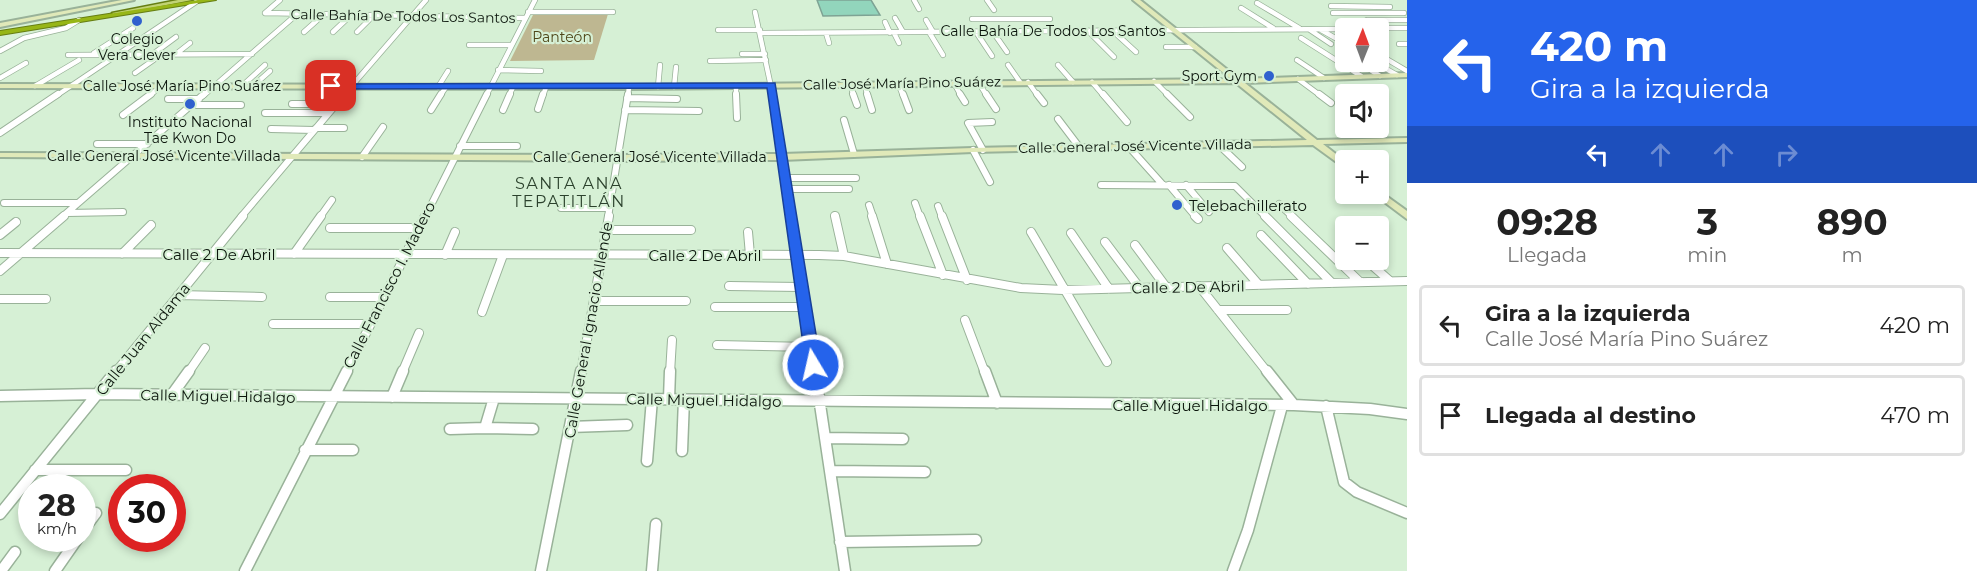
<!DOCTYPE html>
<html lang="es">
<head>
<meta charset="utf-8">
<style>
	body { margin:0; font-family:Montserrat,sans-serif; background:#f6f6f6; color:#222; height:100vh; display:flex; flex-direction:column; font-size:22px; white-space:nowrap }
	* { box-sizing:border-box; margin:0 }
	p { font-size:20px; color:#767676 }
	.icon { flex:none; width:33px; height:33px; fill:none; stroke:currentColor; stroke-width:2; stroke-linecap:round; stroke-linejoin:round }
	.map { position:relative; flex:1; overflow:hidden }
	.details { display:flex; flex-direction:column; background:#fff; width:570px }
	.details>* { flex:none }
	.banner { background:#2563eb; color:#fff; overflow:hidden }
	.needle { width:39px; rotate:1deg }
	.buttons { position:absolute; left:1335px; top:18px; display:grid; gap:12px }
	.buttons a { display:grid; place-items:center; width:54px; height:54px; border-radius:6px; background:#fff; box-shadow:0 3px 9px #0003; font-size:30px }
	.speed { position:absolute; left:18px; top:474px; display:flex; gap:12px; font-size:30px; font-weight:700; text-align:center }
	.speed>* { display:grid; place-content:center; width:78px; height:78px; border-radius:50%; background:#fff; box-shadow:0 3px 9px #0003; line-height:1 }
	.speed small { font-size:15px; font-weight:400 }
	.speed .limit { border:9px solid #d22; background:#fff; color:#111 }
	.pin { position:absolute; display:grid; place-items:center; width:51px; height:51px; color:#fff; margin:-26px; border-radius:12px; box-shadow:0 3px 9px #0006 }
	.me { position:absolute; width:66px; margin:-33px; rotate:351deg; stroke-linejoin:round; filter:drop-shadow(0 0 4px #0008) }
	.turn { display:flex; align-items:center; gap:21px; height:126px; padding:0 24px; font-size:27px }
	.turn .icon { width:78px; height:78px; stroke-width:2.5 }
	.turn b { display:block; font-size:42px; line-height:51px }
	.lanes { display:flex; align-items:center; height:57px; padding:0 24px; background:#0003; justify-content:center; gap:30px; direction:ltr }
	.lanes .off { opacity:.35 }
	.eta { display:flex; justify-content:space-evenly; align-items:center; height:102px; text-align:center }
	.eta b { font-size:36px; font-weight:700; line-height:42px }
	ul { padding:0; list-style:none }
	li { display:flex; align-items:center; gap:18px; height:81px; margin:0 12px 9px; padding:0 12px; border:3px solid #e0e0e0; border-radius:6px }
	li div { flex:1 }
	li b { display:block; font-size:22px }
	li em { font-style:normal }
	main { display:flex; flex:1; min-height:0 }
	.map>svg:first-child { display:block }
</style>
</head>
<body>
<main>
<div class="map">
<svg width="1407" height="571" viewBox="0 0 1407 571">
	<rect width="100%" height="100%" fill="#d6f0d5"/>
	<path fill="#beb791" d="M534,13L608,14L594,60L510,61Z"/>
	<path fill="#92d5bc" stroke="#7ea394" stroke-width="1.5" d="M817,0H871L880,15L823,16Z"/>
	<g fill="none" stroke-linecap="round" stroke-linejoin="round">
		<defs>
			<path id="street-far3" d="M914,0L919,9
				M987,0L994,10
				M1257,3L1299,28
				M1331,6L1390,7
				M1241,8L1273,28
				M528,12H613
				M755,12L773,96
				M265,13L525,18
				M265,13L280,0
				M1333,13H1404
				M895,18L903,32
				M972,19H1050
				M926,20L933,32
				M1367,20H1407
				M885,22L890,33
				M1348,28H1407
				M718,30H760
				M1310,30L1331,44
				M1321,30L1346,44
				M1088,31L1114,57
				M1113,31L1136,52
				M304,32L323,15
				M333,32L351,15
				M357,32L373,16
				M929,32L943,55
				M976,32L992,56
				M993,32L1007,52
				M761,33L1346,29
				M826,33L829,43
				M894,33L899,43
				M1301,38L1361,76
				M1399,44H1407
				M469,45H511
				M1166,47H1195
				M0,51L24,38L66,28L79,20
				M94,53L133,28
				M153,54L176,37
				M176,54L190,43
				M742,54H765
				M1378,54L1407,71
				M68,55L252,54
				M1297,60L1324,78
				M710,61L766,60
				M1358,62L1380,76
				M1374,62L1397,75
				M1008,65L1020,82
				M1058,65L1073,82
				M498,70L541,71
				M135,73L162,54
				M0,78L26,63
				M1298,79L1321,96
				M1154,81L1169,96
				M978,82L987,96
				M1028,82L1038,96
				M1092,82L1104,96
				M898,83L903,96
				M954,83L961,96
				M850,84L854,96
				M864,84L868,96
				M736,85V96
				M35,86L79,60
				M241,87L265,65
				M252,87L270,71
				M438,87L448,71
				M658,87L660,65
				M674,87L676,67
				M56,96L196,2
				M149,96L160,87
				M203,96L296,15
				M343,96L426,0
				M440,96L446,87
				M486,96L535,0
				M509,96L513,87
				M543,96L546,87
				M628,96L629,87"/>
			<path id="street-far2" d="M736,94L737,118
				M772,94L791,217
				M853,94L857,105
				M867,94L872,110
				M903,94L909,110
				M960,94L965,102
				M986,94L996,109
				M1037,94L1044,103
				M1103,94L1127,122
				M1167,94L1190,117
				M1319,94L1331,103
				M627,98L677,99
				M168,99H199
				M292,104H336
				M193,105H241
				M538,109L543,94
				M431,110L441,94
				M503,110L510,94
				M625,110L699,111
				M265,113H328
				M123,115L151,94
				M1058,119L1080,148
				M844,120L854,154
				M316,128H344
				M271,129L314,130
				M0,133L58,94
				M97,144H147
				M1219,145L1242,167
				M460,146H517
				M1129,147L1163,185
				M973,150L990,182
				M983,150L968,123L992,122
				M362,157L383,127
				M786,178H856
				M1101,185L1235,186L1266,217
				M1169,185L1196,217
				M1186,185L1209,212
				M787,189H849
				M4,203H78
				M915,203L920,217
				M1279,204L1293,217
				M869,205L873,217
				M938,206L942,217
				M561,208H609
				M67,213L123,212
				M62,217L204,94
				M241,217L345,94
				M320,217L332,200
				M425,217L487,94
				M608,217L628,94"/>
			<path id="street-far1" d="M791,216L815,373
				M835,216L844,256
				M872,216L887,264
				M920,216L943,275
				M942,216L967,280
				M1195,216L1198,219
				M1265,216L1332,283
				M1291,216L1360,282
				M330,228H418
				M606,230H691
				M748,232L750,255
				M1031,232L1107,362
				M1071,233L1109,289
				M0,235L16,222
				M1261,235L1308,284
				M1105,242L1139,287
				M1135,245L1166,287
				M1227,248L1259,285
				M0,253L819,255L844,256L1021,288L1063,290L1407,281
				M122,254L151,225
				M294,254L321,216
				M445,255L455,232
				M1366,260L1390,281
				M0,271L64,216
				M729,286L801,287
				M1199,286L1268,373
				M178,295L262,297
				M330,297H384
				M0,299H46
				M595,301H686
				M715,307H804
				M1218,310H1287
				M482,312L503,255
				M965,320L985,373
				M273,324H370
				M717,345L811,347
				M115,373L243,216
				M188,373L205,348
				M346,373L425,216
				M402,373L419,333
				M581,373L609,216
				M670,373L672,340"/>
			<path id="street" d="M815,371L845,571
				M985,371L997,403
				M1267,371L1294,405
				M0,396L97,394L1294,405L1370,409L1407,414
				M171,396L189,371
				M392,397L403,371
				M494,398L485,428L533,429
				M669,399L670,371
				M1326,406L1344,482L1357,492L1407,513
				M570,427L627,425
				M450,429L485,428
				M825,438L903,439
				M305,450H353
				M682,451L684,399
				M647,461L652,399
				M35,470H126
				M830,471L925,472
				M0,514L116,371
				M82,532L96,513
				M840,542L976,540
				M1,571L15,552
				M55,571L78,538
				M245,571L347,371
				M541,571L581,371
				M652,571L656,524
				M1233,571L1248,530L1282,406"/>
			<path id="secondary" d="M122,0H134L0,27V23Z
				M1133,0H1140L1239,79L1407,73V77L1245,83L1317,140L1407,138V142L1323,144L1346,162V169L1313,145L973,152L782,160L617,161L0,157V153L617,155L782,154L973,148L1307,140L1236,83L629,89L0,88V84L629,85L1231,79Z
				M1378,190L1407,211V219L1375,195L1374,194H1378Z"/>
			<path id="primary" d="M178,0H192L115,15L112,13Z"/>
			<path id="highway" d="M198,0H216L0,35V31Z"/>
		</defs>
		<use href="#street-far3" stroke="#99b299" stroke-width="6"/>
		<use href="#street-far2" stroke="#99b299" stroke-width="8"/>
		<use href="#street-far1" stroke="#99b299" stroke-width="10"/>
		<use href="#street" stroke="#99b299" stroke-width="13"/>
		<use href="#secondary" stroke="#99b299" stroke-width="4"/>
		<use href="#primary" stroke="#667e13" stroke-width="3"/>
		<use href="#highway" stroke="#667e13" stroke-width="2"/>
		<use href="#street-far3" stroke="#fff" stroke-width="4.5"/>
		<use href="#street-far2" stroke="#fff" stroke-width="6"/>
		<use href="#street-far1" stroke="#fff" stroke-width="8"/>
		<use href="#street" stroke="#fff" stroke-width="10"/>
		<use href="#secondary" fill="#e0e9b9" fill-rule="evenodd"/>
		<use href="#primary" fill="#c1d374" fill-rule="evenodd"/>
		<use href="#highway" fill="#97b617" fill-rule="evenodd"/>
	</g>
	<path fill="#2563eb" stroke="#184099" stroke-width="1.5" d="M775,83L821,365L819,369H808L806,365L767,88L331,89L327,86L331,84Z"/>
	<g fill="#2f60ce" stroke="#d6f0d5" stroke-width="2">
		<circle cx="137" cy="21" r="6"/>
		<circle cx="1269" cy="76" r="6"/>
		<circle cx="190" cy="104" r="6"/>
		<circle cx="1177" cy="205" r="6"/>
	</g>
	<g text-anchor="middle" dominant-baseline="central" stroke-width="4.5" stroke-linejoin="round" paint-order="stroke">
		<g font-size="14" fill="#0b150c" stroke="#d6f0d5">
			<text transform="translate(403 16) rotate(1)">Calle Bahía De Todos Los Santos</text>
			<text x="1053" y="31">Calle Bahía De Todos Los Santos</text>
			<text transform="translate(902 83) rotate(-1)">Calle José María Pino Suárez</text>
			<text x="182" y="86">Calle José María Pino Suárez</text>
			<text transform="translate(1135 146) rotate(-1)">Calle General José Vicente Villada</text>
			<text x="164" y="156">Calle General José Vicente Villada</text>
			<text x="650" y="157">Calle General José Vicente Villada</text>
		</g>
		<g font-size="14" fill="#4f4619" stroke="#d6f0d5">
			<text x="562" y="37">Panteón</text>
		</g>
		<g font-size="14" fill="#0b150c" stroke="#d6f0d5">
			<text x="137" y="39">Colegio<tspan x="137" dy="16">Vera Clever</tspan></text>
			<text x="1257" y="76" text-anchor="end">Sport Gym</text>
			<text x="190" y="122">Instituto Nacional<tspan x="190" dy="16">Tae Kwon Do</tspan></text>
		</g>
		<g font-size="15" fill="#0b150c" stroke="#d6f0d5" text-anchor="start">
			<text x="1189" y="205">Telebachillerato</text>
		</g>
		<g font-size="15" fill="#0b150c" stroke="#d6f0d5">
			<text x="219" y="254">Calle 2 De Abril</text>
			<text x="705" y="255">Calle 2 De Abril</text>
			<text transform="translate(389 285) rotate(-63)">Calle Francisco I. Madero</text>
			<text transform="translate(1188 287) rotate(-1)">Calle 2 De Abril</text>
			<text transform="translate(588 330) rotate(-80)">Calle General Ignacio Allende</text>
			<text transform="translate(143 339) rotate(-51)">Calle Juan Aldama</text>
			<text transform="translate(218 396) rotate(1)">Calle Miguel Hidalgo</text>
			<text transform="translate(704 400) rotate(1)">Calle Miguel Hidalgo</text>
			<text x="1190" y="405">Calle Miguel Hidalgo</text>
		</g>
		<g font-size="16" letter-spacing="1.5" fill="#2c422d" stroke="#d6f0d5">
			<text x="569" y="183">SANTA ANA<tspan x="569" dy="18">TEPATITLÁN</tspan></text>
		</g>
	</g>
</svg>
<div class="buttons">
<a><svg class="needle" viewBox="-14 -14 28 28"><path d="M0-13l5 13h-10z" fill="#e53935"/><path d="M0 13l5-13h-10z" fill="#767676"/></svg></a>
<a><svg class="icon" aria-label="sound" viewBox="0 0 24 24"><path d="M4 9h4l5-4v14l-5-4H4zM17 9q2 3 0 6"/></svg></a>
<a>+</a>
<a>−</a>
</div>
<div class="speed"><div>28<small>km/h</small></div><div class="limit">30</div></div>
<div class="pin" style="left:331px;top:86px;background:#d93025"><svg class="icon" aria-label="arrive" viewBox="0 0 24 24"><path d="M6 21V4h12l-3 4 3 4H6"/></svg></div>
<svg class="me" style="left:813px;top:365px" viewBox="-20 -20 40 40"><circle r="17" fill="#2563eb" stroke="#fff" stroke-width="3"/><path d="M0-11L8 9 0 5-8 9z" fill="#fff"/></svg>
</div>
<section class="details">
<div class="banner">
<div class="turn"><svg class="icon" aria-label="left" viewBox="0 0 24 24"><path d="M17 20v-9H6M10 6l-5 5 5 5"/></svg><div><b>420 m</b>Gira a la izquierda</div></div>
<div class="lanes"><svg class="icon" aria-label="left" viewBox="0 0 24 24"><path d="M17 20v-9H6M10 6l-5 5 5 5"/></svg><svg class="icon off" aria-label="ahead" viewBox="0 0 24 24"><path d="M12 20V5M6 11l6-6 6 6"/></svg><svg class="icon off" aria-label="ahead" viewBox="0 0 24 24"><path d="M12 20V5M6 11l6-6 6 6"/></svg><svg class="icon off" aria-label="right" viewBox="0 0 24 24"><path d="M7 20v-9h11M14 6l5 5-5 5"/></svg></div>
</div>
<div class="eta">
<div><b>09:28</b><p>Llegada</p></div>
<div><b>3</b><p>min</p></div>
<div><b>890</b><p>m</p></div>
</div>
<ul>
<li><svg class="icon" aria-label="left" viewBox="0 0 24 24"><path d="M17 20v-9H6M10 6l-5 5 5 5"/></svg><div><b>Gira a la izquierda</b><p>Calle José María Pino Suárez</p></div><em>420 m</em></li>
<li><svg class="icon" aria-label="arrive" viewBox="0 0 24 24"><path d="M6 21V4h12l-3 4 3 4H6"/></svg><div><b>Llegada al destino</b></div><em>470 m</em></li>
</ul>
</section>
</main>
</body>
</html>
